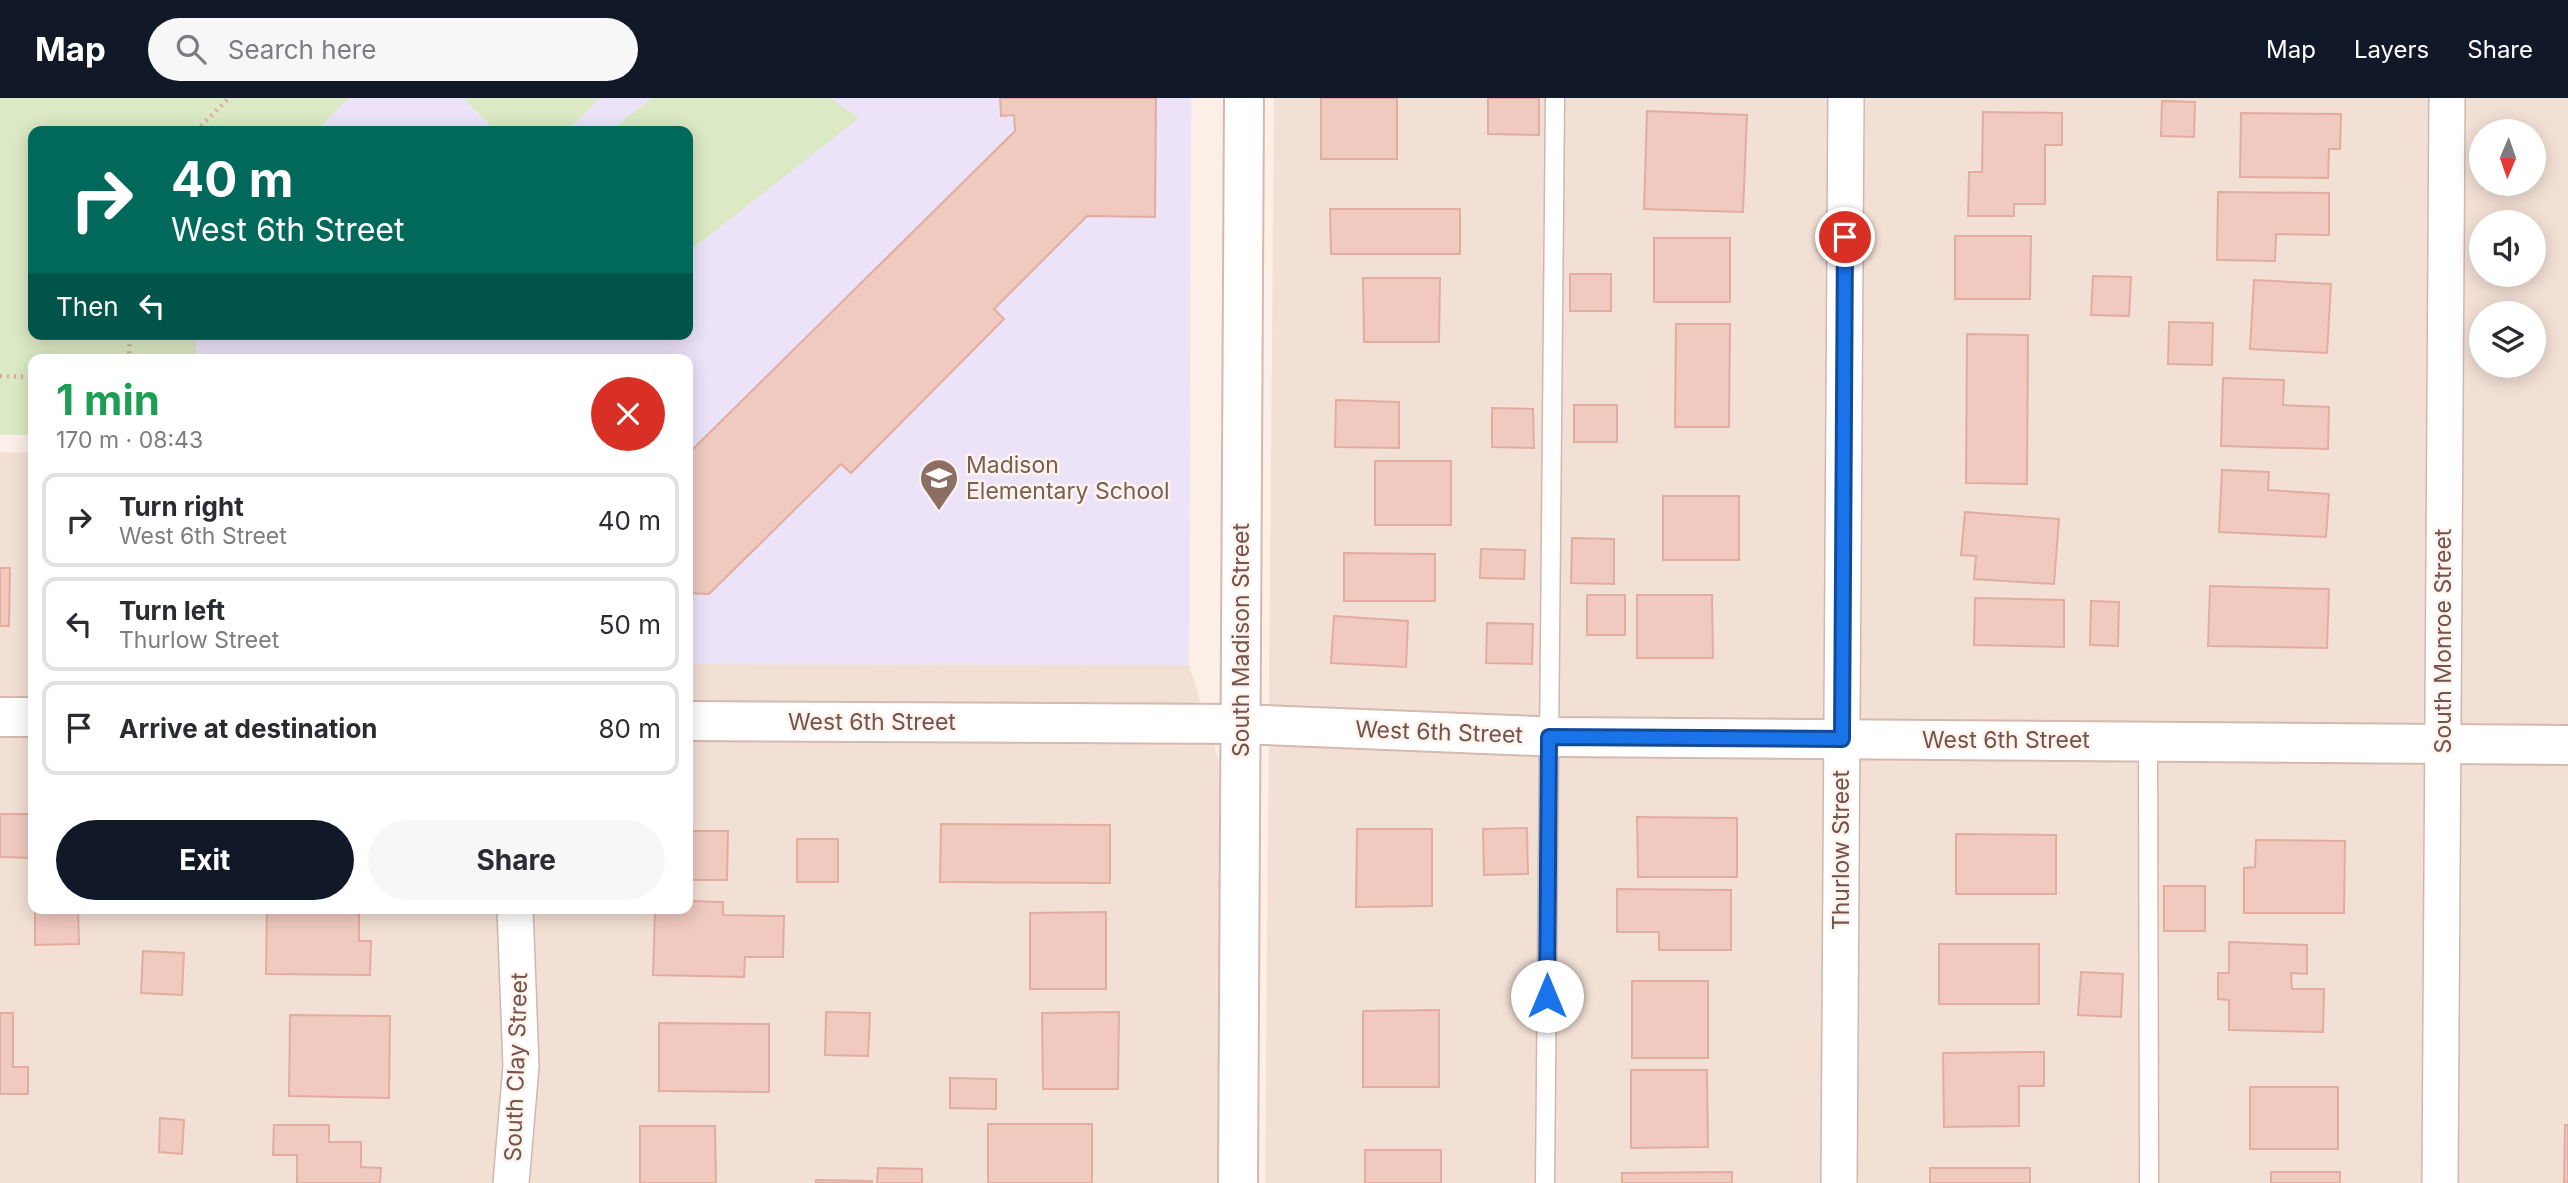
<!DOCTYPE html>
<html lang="en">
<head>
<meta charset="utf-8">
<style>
	body { margin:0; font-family:Inter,sans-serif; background:#f7f7f7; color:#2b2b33; height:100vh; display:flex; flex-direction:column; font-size:26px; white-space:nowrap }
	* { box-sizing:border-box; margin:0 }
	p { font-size:23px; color:#7c7c81 }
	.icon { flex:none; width:38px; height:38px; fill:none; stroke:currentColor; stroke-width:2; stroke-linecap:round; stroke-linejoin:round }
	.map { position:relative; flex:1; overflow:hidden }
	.drawer { position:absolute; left:28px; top:256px; width:665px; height:560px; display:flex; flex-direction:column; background:#fff; border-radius:14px; box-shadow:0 4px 18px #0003 }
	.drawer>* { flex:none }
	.banner { position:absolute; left:28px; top:28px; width:665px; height:214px; border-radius:14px; box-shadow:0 4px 18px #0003; background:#00695c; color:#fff; overflow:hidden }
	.needle { width:46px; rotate:182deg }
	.tools { position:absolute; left:2469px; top:21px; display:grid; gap:14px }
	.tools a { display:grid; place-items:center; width:77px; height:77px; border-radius:50%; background:#fff; box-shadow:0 4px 18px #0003; font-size:35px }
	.pin { position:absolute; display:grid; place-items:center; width:60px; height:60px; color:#fff; margin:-30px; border:4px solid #fff; border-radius:50%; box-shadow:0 2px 7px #0007 }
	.me { position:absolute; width:77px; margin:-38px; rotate:0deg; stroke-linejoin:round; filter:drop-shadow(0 0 5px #0008) }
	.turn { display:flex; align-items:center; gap:24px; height:147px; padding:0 28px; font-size:32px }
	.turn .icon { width:91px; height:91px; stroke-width:2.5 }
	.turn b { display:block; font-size:49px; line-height:60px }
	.then { display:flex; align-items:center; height:66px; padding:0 28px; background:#0003; gap:14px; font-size:26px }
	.round { display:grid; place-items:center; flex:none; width:74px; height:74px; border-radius:37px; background:#f7f7f7 }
	.headline { display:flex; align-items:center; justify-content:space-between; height:119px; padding:0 28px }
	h1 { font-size:42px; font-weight:700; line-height:52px; color:#1e9e55 }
	.cta { display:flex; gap:14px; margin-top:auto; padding:14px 28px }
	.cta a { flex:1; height:80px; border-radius:42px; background:#111827; color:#fff; font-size:28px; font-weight:700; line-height:80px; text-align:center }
	.cta a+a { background:#f7f7f7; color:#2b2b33 }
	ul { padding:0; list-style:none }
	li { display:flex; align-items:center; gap:21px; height:94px; margin:0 14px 10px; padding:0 14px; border:4px solid #e1e1e2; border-radius:14px }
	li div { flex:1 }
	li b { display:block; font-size:26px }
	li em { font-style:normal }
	header { display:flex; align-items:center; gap:42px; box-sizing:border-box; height:98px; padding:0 35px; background:#111827; color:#fff }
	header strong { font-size:33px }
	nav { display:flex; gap:38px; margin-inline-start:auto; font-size:24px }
	.search { width:490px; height:63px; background:#f7f7f7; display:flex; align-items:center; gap:18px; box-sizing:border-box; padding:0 24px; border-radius:38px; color:#7c7c81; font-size:26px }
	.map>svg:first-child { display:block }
</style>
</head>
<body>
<header>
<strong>Map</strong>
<div class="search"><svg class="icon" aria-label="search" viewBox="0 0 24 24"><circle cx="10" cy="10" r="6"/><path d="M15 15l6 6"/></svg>Search here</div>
<nav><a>Map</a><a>Layers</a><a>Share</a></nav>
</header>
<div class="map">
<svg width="2568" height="1085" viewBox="0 0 2568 1085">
	<rect width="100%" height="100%" fill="#fcefe7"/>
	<path fill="#f3e0d5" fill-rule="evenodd" d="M1274,0H2568V1085H1265ZM2482,33H2534V86H2482ZM2482,124H2534V177H2482ZM2482,215H2534V268H2482Z
		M0,354L33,355V810H688V566L1189,567L1224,679L1219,1085H0Z"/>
	<path fill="#ece3f8" d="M349,0H1191L1189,567L688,566V261H196V236H688V33H316Z"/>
	<path fill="#dbe9c5" d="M0,0H349L316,33H33V236H196V261H33V337H0Z
		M463,0H600L567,33H496Z
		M652,0H830L859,20L688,154V33H610Z"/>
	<path fill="#f0c9bf" stroke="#e2aca0" stroke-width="2" d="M1000,0H1156L1155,119L1087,118L994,211L1004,221L851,375L841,366L709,496L688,495V356L1015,33L1014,17L1001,18Z
		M1321,0H1397V61H1321Z
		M1488,0H1539V37L1488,36Z
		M2162,3L2195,4L2194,39L2161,38Z
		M1647,13L1747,17L1743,114L1644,111Z
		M1983,14L2062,15V47H2045V106H2014V118H1968L1969,74H1982Z
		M2241,15L2341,16L2340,51H2329L2328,80L2240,79Z
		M2218,94L2329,95V137L2276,136L2275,163L2217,162Z
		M1330,111H1460V156H1331Z
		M1955,138H2031L2030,201H1955Z
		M1654,140H1730V204H1654Z
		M1570,176H1611V213H1570Z
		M2093,178L2131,179L2129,218L2091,217Z
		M1363,180H1440L1439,244H1364Z
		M2254,182L2331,186L2327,255L2250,251Z
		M2169,224L2213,225L2212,267L2168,266Z
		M1676,226H1730L1729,329H1675Z
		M1967,236L2028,237L2027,386L1966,385Z
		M2223,280L2284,282L2283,307L2329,309L2328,351L2221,348Z
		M1336,302L1399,304V350L1335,349Z
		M1574,307H1617V344H1574Z
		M1492,310L1533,311L1534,350L1492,349Z
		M1375,363H1451V427H1375Z
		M2222,372L2269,374L2268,392L2329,396L2326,439L2219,434Z
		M1663,398H1739V462H1663Z
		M1965,414L2059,421L2054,486L1974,481L1976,458L1961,457Z
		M1572,440L1614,441V486L1571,485Z
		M1481,451L1525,452L1524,481L1480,480Z
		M1344,455L1435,456V503H1344Z
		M0,470H10L9,528H0Z
		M2210,488L2329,491L2327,550L2208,548Z
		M1587,497H1625V537H1587Z
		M1637,497H1712L1713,560H1637Z
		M1975,500L2064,502V549L1974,547Z
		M2091,503L2119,504L2118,548L2090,547Z
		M1334,518L1408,523L1406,569L1331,565Z
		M1487,525L1533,526L1532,566L1486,565Z
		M0,716H33V760L0,759Z
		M1637,719L1737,720V779H1638Z
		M941,726L1110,727V785L940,784Z
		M1527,730L1528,776L1484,777L1483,731Z
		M1357,731H1432V808L1356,809Z
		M688,733H728L727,782H688Z
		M1956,736L2056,737V796H1956Z
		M797,741H838V784H797Z
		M2256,742L2345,743L2344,815H2244V770L2255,769Z
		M2164,788H2205V833H2164Z
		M1617,791L1731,792V852H1659V834H1617Z
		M688,803L723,804V817L784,818L783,859H745L744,879L653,877L655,810H688Z
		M35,810H78L79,846L35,847Z
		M267,810H359V843H371L370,877L266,876Z
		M1106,814V891H1030V815Z
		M2229,844L2307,847V876L2291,875L2292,891H2324L2323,934L2229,932V902L2218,901V875H2229Z
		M1939,846H2039V906H1939Z
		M143,853L184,855L182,897L141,895Z
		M2081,874L2123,876L2121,919L2078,917Z
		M1632,883H1708V960H1632Z
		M1439,912V989H1363V913Z
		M826,914L870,915L868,958L825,957Z
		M1119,914L1118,991H1043L1042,915Z
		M0,915H13V969H28V996H0Z
		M290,917L390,918L389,1000L289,998Z
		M659,925L769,926V994L659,993Z
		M2044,954V988H2019V1028L1944,1029L1943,955Z
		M1631,972H1707L1708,1049L1631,1050Z
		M950,980L996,981V1011L950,1010Z
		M2250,989H2338V1051H2250Z
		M160,1020L184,1022L182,1056L159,1054Z
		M988,1026H1092V1085H988Z
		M274,1027H329V1044H361V1069L381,1070L380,1085H297V1057H273Z
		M2565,1027H2568V1085H2564Z
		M640,1028H715L716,1085H640Z
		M1365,1052H1441V1085H1365Z
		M878,1070L922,1071V1085H877Z
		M1930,1070H2030V1085H1930Z
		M1732,1074V1085H1622V1075Z
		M2271,1074H2340V1085H2271Z
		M816,1082L872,1083V1085H816Z"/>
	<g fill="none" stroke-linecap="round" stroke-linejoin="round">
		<defs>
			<path id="lane" d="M2148,643L2149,1085
				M1545,1085L1555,0"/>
			<path id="street" d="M511,1085L521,968L515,810
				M1839,1085L1846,0
				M2440,1085L2447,0"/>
			<path id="secondary" d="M0,619H33
				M688,623L1240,626L1560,639L2568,647
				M1238,1085L1244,0"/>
		</defs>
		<use href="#lane" stroke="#cfb7b0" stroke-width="21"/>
		<use href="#street" stroke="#cfb7b0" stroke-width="38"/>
		<use href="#secondary" stroke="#d5b8af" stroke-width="42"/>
		<path stroke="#d5aba2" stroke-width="4.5" stroke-dasharray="2 5" stroke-linecap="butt" d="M196,33L229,0
			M126,261L129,258L130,236
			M0,278L33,279"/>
		<use href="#lane" stroke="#fff" stroke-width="18"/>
		<use href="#street" stroke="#fff" stroke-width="35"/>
		<use href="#secondary" stroke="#fff" stroke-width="38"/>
	</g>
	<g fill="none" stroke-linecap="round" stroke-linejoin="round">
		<defs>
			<path id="route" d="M1547,898L1549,639L1842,641L1845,139"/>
		</defs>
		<use href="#route" stroke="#114b97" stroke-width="18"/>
		<use href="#route" stroke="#1a73e8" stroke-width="12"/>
	</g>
	<defs>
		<symbol id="school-pin" viewBox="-11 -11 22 30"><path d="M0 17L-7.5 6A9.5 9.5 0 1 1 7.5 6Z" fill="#8d6e63" stroke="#fef4ed"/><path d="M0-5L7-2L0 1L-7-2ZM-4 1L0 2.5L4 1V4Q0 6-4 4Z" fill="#fff"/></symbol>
	</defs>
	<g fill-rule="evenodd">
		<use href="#school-pin" x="917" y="358" width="44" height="60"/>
	</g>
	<g text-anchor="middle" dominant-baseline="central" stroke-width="5" stroke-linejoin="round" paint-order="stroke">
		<g font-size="23" fill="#785e54" stroke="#fef4ed" text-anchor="start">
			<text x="966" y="367">Madison<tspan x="966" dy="26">Elementary School</tspan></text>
		</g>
		<g font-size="23" fill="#75524c" stroke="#fef4ed">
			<text transform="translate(1241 542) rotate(-90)">South Madison Street</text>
			<text transform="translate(2443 543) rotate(-90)">South Monroe Street</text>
			<text x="872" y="624">West 6th Street</text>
			<text transform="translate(1439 634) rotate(2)">West 6th Street</text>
			<text x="2006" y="642">West 6th Street</text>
			<text transform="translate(1841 752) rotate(-90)">Thurlow Street</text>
			<text transform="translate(516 969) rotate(-88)">South Clay Street</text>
		</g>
	</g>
</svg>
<div class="tools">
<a><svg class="needle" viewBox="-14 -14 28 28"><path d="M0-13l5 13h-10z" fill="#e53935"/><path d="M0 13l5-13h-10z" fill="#7c7c81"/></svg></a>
<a><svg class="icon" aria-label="sound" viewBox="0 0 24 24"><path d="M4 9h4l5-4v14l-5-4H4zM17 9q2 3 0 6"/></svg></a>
<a><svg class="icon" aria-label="layers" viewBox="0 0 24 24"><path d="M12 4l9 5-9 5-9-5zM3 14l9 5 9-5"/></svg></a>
</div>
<div class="pin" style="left:1845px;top:139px;background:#d93025"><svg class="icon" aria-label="arrive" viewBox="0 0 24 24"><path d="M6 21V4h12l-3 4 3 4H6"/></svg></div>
<svg class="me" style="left:1547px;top:898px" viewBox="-20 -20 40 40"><circle r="19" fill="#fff"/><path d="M0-13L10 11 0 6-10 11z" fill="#1a73e8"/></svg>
<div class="banner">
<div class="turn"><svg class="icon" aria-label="right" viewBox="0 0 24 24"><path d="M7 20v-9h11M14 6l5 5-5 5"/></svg><div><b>40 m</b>West 6th Street</div></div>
<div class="then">Then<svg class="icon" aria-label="left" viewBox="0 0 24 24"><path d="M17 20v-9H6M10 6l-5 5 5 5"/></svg></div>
</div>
<section class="drawer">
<div class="headline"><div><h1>1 min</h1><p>170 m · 08:43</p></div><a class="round" style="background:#d93025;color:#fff"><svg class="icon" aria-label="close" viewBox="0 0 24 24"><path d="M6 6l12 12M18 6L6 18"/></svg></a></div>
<ul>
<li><svg class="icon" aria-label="right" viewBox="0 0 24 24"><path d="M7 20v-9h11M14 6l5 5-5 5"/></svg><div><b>Turn right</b><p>West 6th Street</p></div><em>40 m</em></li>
<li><svg class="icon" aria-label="left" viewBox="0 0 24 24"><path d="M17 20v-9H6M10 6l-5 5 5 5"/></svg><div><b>Turn left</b><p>Thurlow Street</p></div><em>50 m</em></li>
<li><svg class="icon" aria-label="arrive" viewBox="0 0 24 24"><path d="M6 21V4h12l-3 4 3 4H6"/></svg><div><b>Arrive at destination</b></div><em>80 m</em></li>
</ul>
<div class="cta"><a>Exit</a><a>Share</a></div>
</section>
</div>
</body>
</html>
